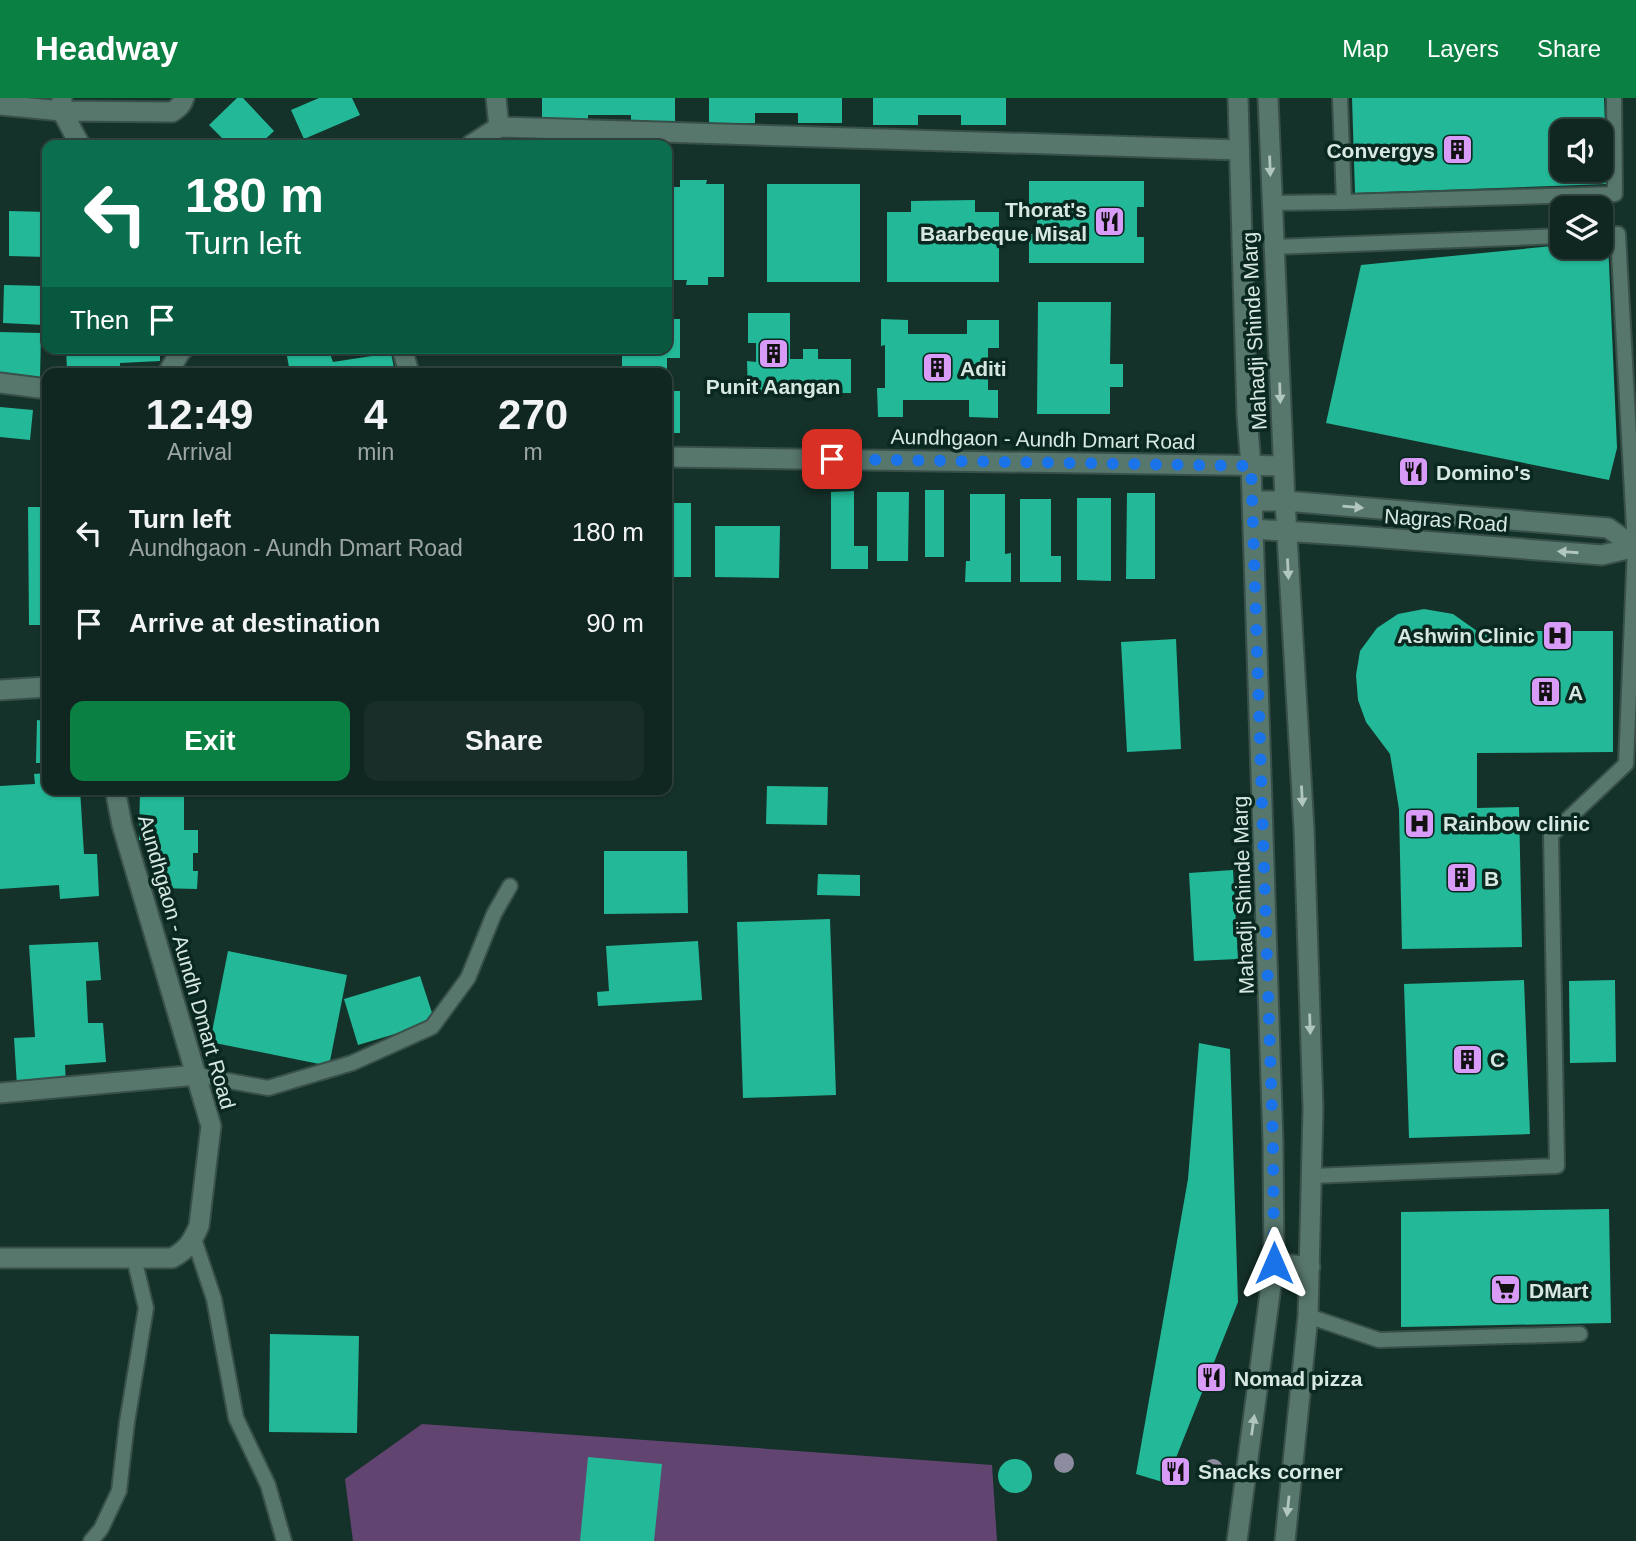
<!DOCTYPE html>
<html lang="en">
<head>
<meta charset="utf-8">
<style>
	body { margin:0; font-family:Helvetica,sans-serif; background:#192e29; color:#f1f3f6; height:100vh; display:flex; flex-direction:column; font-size:26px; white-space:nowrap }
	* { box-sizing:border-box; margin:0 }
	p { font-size:23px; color:#9ca5a5 }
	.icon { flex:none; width:38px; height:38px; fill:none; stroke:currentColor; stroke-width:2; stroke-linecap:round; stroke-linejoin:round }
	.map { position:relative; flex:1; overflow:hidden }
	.drawer { position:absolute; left:42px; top:270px; width:630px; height:427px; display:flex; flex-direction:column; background:#102620; border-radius:14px; box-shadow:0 2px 5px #0004,0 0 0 2px #30433e }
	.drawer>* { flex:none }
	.top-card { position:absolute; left:42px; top:42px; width:630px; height:214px; border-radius:14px; box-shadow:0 2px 5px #0004,0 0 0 2px #30433e; background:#0b6e4f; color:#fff; overflow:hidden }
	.tools { position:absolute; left:1550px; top:21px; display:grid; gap:14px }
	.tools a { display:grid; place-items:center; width:63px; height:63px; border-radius:14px; background:#102620; box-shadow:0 2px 5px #0004,0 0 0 2px #30433e; font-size:35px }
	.pin { position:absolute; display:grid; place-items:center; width:60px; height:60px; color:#fff; margin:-30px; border-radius:14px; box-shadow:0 4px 10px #0006 }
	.me { position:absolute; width:77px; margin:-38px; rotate:0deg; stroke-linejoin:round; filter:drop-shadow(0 0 5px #0008) }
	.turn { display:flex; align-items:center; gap:24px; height:147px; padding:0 28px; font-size:32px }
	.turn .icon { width:91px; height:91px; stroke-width:2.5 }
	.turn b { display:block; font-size:49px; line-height:60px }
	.then { display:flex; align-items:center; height:66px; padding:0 28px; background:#0003; gap:14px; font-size:26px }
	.eta { display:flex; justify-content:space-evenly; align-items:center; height:119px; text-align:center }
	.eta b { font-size:42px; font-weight:700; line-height:49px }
	.primary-button { display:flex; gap:14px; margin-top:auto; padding:14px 28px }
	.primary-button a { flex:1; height:80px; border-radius:14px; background:#0b8043; color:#fff; font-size:28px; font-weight:700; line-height:80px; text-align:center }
	.primary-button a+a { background:#192e29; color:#f1f3f6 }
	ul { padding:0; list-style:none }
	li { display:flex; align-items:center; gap:21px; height:91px; padding:0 28px }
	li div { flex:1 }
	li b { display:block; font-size:26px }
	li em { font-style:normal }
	header { display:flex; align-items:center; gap:42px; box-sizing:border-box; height:98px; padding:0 35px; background:#0b8043; color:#fff }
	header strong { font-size:33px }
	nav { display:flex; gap:38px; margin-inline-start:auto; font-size:24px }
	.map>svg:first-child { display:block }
</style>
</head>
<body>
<header>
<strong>Headway</strong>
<nav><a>Map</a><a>Layers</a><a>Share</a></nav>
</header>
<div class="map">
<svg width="1636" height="1443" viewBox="0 0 1636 1443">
	<rect width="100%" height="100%" fill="#15322a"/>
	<path fill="#624471" d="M422,1326L992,1367L997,1443H353L345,1381Z"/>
	<path fill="#23b998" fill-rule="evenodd" d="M237,0H243L274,33L259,47H229L209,27Z
		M319,0H352L360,17L304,41L291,12Z
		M542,0H675V27H631V17H588V26H542Z
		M709,0H842V25H798V15H755V25H709Z
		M873,0H1006V27H961V17H918V27H873Z
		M1352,0H1604L1607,86L1355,95ZM1563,33H1601V72H1563Z
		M680,82H707L706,86H724V179H708V187H686L687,182H667V89H680Z
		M1029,83H1144V109H1137V139H1144V165H1029V136H1037V107H1029Z
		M767,86H860V184H767Z
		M975,102V114H999V184H887V114H911V103Z
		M9,113L47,114V159L9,158Z
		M1601,143H1608L1617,350L1609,382L1326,325L1361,167L1563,147V149H1601Z
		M4,187L46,188L45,227L3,225Z
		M1038,204H1111L1110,266H1123V289H1110V316H1037Z
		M748,215H790V261H803V251H818V261H851V295H748L747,263L756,264V245H748Z
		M667,221H680V260H667V275H622V257L576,256V250H667Z
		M881,221L908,222V236H967V222H999V250H988V292H998V320L969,319V302H903V319H878L877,290H885V247L881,248Z
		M0,234L41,235L40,280L0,279Z
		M66,250H160V263L120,265V270L67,272Z
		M329,253L333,264L391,255L395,275H290L287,258Z
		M667,293H680V335H667Z
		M0,309L33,312L30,342L0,339Z
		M925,392H944V459H925Z
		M854,393V448H868V471H831V394Z
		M877,394H909L908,463H877Z
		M1127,395H1155V481H1126Z
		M970,396H1005V456L1011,455V484H965L966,463H970Z
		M1077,400H1111V483L1077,482Z
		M1020,401H1051V458H1061V484H1020Z
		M667,405H691V479H667Z
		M28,409H47V527H29Z
		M715,428H780L779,480L715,479Z
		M1424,511L1453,516L1477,533H1613V654L1477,655V710L1519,709L1522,849L1402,851L1399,711L1390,656L1366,624L1358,602L1356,577L1360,553L1377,530L1398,516Z
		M1176,541L1181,651L1127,654L1121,544Z
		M37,622L47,623V665H36Z
		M47,675V691H80L84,756H97L99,798L60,801L59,787L0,791V688L35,686L34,676Z
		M767,688L828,689L827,727L766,726Z
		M140,691H184V732H198V755H193V773H198L197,791L156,790L157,742H139Z
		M604,753H687L688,815L604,816Z
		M1233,772L1238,861L1194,863L1189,775Z
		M818,776L860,777V798L817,797Z
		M830,821L836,997L743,1000L737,824Z
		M698,843L702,902L598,908L597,894L609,893L606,848Z
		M98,844L101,882L86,883L88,925H103L106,964L65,967L66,986L17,988L14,940L35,939L29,847Z
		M228,853L347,877L329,968L210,944Z
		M420,878L435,924L358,947L344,901Z
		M1524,882L1530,1036L1409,1040L1404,886Z
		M1615,882L1616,964L1570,965L1569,883Z
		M1199,945L1230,951L1238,1204L1166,1385L1136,1376L1188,1081Z
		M1609,1111L1611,1225L1401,1229V1114Z
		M270,1236L359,1238L357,1335L269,1334Z
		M588,1359L662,1366L654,1443H580Z
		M998 1378a17 17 0 1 1 34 0a17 17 0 1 1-34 0Z"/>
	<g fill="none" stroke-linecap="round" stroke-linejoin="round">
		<defs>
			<path id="service" d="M1344,104L1615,96L1614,0
				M1271,105L1344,104L1340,0
				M1273,149L1563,138
				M197,977L268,990L352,965L432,929L468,880L494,816L510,788
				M1312,1078L1557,1068L1551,737L1626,666L1635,449L1618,136H1601
				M194,1141L214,1201L236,1320L268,1387L284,1443
				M1308,1218L1379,1242L1580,1236
				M91,1443L101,1431L119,1393L127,1324L146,1210L134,1160"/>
			<path id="minor" d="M62,1V13L80,47
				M0,7L62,13L172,14C178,10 182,7 184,0
				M499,29L1239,52
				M471,47L499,29L496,0
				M402,250L409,275
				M168,275L180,254L184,250
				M0,285L47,291
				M667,359L1283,368
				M0,592L47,589
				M0,995L197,977
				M0,1160H172C187,1152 192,1144 199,1128L211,1028L122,727L115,691"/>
			<path id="secondary" d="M1268,0L1285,403L1304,731L1313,1010L1308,1218L1285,1443
				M1252,403H1285L1608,430L1635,449
				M1253,431L1358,438L1602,457L1636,449
				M1274,1165L1310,1169
				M1237,1443L1274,1165L1273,1045L1251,368L1247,318L1238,0"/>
		</defs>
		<use href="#service" stroke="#385049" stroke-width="18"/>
		<use href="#minor" stroke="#385049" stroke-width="23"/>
		<use href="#secondary" stroke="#385049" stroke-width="23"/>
		<use href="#service" stroke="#57766c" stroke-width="14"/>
		<use href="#minor" stroke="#57766c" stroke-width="19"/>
		<use href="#secondary" stroke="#57766c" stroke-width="19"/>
	</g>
	<g fill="#8d8b9f">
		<circle cx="1064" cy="1365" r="10"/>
		<circle cx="1213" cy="1371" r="10"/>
	</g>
	<defs><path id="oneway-solid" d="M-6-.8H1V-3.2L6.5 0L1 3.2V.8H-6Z" transform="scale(1.75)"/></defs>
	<g fill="#b1c6bf">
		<use href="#oneway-solid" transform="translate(1270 68) rotate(88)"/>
		<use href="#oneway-solid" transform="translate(1280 295) rotate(88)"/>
		<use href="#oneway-solid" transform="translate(1353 409) rotate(5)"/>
		<use href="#oneway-solid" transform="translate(1568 454) rotate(-176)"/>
		<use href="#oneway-solid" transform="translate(1288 471) rotate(87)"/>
		<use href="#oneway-solid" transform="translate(1302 698) rotate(87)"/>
		<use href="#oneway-solid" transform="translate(1310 926) rotate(88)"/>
		<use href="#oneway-solid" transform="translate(1253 1327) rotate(-82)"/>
		<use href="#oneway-solid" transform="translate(1288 1408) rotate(96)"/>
	</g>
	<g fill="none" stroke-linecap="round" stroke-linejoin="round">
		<path stroke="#1a73e8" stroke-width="12" stroke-dasharray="0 21.6" d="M832,361L1251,368L1273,1045L1274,1165"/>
	</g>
	<defs>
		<symbol id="building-square" viewBox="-11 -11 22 22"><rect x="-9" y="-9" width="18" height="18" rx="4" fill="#d89bf8" stroke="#0a2820"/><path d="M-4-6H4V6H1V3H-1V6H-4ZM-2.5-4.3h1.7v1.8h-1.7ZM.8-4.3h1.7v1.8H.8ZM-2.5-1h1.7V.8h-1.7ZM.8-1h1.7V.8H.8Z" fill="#111"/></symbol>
		<symbol id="restaurant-square" viewBox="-11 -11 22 22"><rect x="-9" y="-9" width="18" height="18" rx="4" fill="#d89bf8" stroke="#0a2820"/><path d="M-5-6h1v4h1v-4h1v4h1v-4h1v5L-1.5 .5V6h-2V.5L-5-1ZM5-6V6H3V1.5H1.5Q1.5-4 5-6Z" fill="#111"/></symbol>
		<symbol id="hospital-square" viewBox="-11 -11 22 22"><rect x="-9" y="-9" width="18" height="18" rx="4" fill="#d89bf8" stroke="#0a2820"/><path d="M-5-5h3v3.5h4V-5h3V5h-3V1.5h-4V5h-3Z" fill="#111"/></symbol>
		<symbol id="supermarket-square" viewBox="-11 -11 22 22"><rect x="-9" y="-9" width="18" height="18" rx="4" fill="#d89bf8" stroke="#0a2820"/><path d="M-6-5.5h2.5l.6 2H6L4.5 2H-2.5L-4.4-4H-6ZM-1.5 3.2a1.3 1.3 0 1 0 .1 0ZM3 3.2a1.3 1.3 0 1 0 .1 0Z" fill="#111"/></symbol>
	</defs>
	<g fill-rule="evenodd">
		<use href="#building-square" x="1440" y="34" width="35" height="35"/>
		<use href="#restaurant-square" x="1092" y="106" width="35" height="35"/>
		<use href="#building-square" x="756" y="238" width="35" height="35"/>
		<use href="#building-square" x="920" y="252" width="35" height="35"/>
		<use href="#restaurant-square" x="1396" y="356" width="35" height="35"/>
		<use href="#hospital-square" x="1540" y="520" width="35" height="35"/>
		<use href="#building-square" x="1528" y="576" width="35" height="35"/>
		<use href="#hospital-square" x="1402" y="708" width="35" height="35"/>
		<use href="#building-square" x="1444" y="762" width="35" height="35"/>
		<use href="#building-square" x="1450" y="944" width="35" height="35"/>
		<use href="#supermarket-square" x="1488" y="1174" width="35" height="35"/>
		<use href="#restaurant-square" x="1194" y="1262" width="35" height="35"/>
		<use href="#restaurant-square" x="1158" y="1356" width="35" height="35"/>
	</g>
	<g text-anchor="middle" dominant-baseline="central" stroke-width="7" stroke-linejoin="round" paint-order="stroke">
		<g font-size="21" font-weight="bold" fill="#d7e8e2" stroke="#0a2820" text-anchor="start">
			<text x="1435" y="52" text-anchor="end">Convergys</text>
			<text x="1087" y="111" text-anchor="end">Thorat's<tspan x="1087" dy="24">Baarbeque Misal</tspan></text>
			<text x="960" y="270">Aditi</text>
			<text x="773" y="288" text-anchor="middle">Punit Aangan</text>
			<text x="1436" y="374">Domino's</text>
			<text x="1535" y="537" text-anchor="end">Ashwin Clinic</text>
			<text x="1568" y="594">A</text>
			<text x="1443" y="725">Rainbow clinic</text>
			<text x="1484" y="780">B</text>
			<text x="1490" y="961">C</text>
			<text x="1529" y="1192">DMart</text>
			<text x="1234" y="1280">Nomad pizza</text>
			<text x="1198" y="1373">Snacks corner</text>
		</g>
		<g font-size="21" fill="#d7e8e2" stroke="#0a2820">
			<text transform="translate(1254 233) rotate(-93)">Mahadji Shinde Marg</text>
			<text transform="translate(1043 341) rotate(1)">Aundhgaon - Aundh Dmart Road</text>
			<text transform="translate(1446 422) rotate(4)">Nagras Road</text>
			<text transform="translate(1243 797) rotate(-92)">Mahadji Shinde Marg</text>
			<text transform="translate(187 864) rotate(74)">Aundhgaon - Aundh Dmart Road</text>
		</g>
	</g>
</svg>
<div class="tools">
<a><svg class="icon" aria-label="sound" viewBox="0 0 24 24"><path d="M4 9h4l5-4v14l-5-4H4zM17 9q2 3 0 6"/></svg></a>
<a><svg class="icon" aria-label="layers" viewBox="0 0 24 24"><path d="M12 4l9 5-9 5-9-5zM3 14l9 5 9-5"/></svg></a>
</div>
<div class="pin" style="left:832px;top:361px;background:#d93025"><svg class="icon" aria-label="arrive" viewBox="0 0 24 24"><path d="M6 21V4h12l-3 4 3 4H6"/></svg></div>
<svg class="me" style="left:1274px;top:1165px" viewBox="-20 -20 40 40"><path d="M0-17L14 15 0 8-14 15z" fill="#1a73e8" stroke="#fff" stroke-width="4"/></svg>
<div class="top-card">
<div class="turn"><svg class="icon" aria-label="left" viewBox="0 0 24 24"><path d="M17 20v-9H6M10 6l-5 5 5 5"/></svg><div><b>180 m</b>Turn left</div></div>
<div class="then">Then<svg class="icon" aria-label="arrive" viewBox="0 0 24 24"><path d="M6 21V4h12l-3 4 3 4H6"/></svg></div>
</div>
<section class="drawer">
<div class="eta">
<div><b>12:49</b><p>Arrival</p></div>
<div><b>4</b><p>min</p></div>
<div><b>270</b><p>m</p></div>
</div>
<ul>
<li><svg class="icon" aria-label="left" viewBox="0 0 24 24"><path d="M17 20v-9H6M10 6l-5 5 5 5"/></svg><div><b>Turn left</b><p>Aundhgaon - Aundh Dmart Road</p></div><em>180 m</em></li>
<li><svg class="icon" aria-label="arrive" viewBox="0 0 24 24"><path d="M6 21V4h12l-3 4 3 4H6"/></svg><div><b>Arrive at destination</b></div><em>90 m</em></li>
</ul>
<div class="primary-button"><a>Exit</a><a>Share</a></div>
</section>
</div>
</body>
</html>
